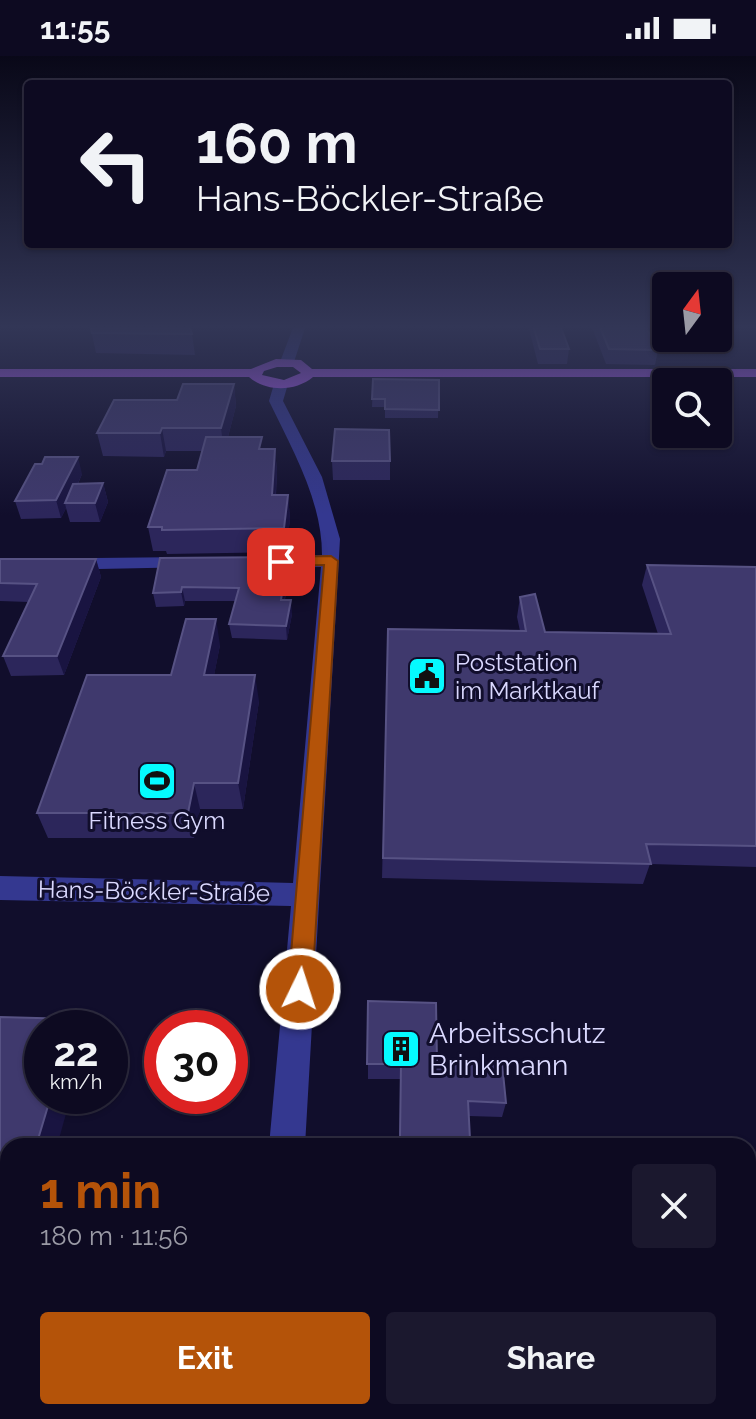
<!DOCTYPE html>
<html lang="en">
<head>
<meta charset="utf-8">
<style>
	body { margin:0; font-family:Raleway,sans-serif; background:#1b182e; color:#f1f3f6; height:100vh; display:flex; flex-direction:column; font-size:30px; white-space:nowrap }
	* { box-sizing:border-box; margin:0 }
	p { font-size:26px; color:#9a9aa5 }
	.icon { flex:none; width:44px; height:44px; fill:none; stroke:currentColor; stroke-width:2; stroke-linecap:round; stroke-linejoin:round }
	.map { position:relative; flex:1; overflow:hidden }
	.drawer { position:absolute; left:0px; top:1082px; width:756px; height:282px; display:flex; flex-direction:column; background:#0d0a21; border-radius:24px 24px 0 0; box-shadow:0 2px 6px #0004,0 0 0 2px #2d2b3f }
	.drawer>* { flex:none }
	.hud { position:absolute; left:24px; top:24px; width:708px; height:168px; border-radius:8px; box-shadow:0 2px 6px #0004,0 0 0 2px #2d2b3f; background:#0d0a21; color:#f1f3f6; overflow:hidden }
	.needle { width:52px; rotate:15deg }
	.fabs { position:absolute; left:652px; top:216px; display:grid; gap:16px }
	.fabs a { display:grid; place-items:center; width:80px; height:80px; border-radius:8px; background:#0d0a21; box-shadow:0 2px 6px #0004,0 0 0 2px #2d2b3f; font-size:40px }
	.speed { position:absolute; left:24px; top:954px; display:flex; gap:16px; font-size:40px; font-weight:700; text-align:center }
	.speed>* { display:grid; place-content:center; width:104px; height:104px; border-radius:50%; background:#0d0a21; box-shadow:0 2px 6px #0004,0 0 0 2px #2d2b3f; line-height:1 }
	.speed small { font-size:20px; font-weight:400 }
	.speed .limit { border:12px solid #d22; background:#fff; color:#111 }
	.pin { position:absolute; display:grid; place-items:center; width:68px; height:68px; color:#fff; margin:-34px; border-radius:16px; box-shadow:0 4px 12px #0006 }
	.me { position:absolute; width:88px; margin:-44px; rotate:4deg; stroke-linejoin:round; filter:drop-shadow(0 0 6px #0008) }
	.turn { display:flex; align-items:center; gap:28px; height:168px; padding:0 40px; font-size:36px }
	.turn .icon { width:104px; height:104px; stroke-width:2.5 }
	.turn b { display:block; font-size:56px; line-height:68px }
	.round { display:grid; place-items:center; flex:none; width:84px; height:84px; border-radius:8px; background:#1b182e }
	.overview { display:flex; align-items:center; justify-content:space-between; height:136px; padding:0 40px }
	h1 { font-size:48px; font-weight:700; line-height:60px; color:#b45309 }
	.button { display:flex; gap:16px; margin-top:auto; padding:16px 40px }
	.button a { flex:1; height:92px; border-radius:8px; background:#b45309; color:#fff; font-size:32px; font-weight:700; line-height:92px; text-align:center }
	.button a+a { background:#1b182e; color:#f1f3f6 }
	.status { display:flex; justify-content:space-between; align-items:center; height:56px; padding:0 40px; background:#0d0a21; direction:ltr }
	.status svg { height:22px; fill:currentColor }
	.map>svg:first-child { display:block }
</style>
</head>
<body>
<div class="status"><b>11:55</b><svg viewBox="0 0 49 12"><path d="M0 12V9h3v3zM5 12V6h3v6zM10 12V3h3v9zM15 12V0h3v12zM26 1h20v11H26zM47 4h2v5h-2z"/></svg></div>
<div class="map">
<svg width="756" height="1363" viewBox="0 0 756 1363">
	<rect width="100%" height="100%" fill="#110e2c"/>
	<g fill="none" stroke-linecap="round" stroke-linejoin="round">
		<path fill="#343890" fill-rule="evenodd" d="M294,269H306L294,306L287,310L280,306Z
			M281,324L288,328L283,345L322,421L340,483L305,1090H269L291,850L0,844V820L293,827L321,511L250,512L240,506L250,500L322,499C322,444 292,393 269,345L274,328Z
			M190,501L197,503L200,507L197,511L0,515V503Z
			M246,1356H288L287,1363H245Z"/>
		<path fill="#b760ff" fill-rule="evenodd" d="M276,303L301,304L312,313H756V321H313C295,336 266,336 249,321H0V313H251ZM277,311H293L301,317L284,324L262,319L264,315Z"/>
	</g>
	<path fill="#2c265b" d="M90,269L192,278L195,299L96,297Z
		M528,269H560L569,293L567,308H538Z
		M591,269H645L658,294L655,309L606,308Z
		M691,319H715L731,346L728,355H718V326H689Z
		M373,323L439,324L438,362H385V351H372Z
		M234,328L236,350L228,381L263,393H275L277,416L276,439H288L290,463L286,496L167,498L166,495H153L148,471L197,414L202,395H166L164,401L103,400L97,377L177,344Z
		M332,405H390V424H333Z
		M82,418L78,428L103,427L108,446L100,466H70L66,452L61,462L21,463L15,445Z
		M0,503H96L101,521L64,619L11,620L3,600L29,546L0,545Z
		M647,509L756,511V811L650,808L643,828L382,822L388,573L520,575L517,561L520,541L545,576L658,578L642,529Z
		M283,510L288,523L285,544L292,558L287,584L232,582L229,568L235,545H185L184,550L156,551L153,537Z
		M220,589L214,619L259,645L243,753H200L194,782H48L37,757L171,619Z
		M368,945L437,1007L506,1047L502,1061L469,1060L470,1083L468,1090H400L401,1023H368Z
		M0,961L73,963L78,972H42L8,1090V1164L0,1163Z"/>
	<path fill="#191441" d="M234,328L236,350L224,396L221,372Z
		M162,372L166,395L164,401L160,377Z
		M275,393L277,416L274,463L272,439Z
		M78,401L82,418L69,447H65L66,452L61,462L56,444Z
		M103,427L108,446L100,466L95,447Z
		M288,439L290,463L286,496L284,472Z
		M96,503L101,521L64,619L57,600Z
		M286,510L288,523L282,557L281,544Z
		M182,531L185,545L184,550L181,536Z
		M291,544L292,558L287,584L286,570Z
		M216,563L220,589L209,645L204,619Z
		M255,619L259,645L243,753L238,727Z
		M194,727L200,753L194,782L188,757Z
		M73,963L78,972H71Z
		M51,1040H71L57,1090H36Z
		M52,1356H67L66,1363H51Z"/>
	<path fill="#3f396d" stroke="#575284" stroke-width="2" d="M90,269H189L192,278L92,277Z
		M533,269H560L569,293H540Z
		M599,269H645L658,294L609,293Z
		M691,319H715L731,346H718V326H695Z
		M373,323L439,324V354L385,353V343H372Z
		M183,328H234L221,372H162L160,377H97L114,344H177Z
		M335,373L389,374L390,405H332Z
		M206,381H262L259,393H275L272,439H288L284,472L162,474V471H148L167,414H197Z
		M45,401H78L56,444L15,445L35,408H42Z
		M103,427L95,447H65L73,428Z
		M282,501L281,510H286L281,544H291L286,570L229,568L239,532L182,531L181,536L153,537L160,502Z
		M0,503H96L57,600H3L37,528L0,527Z
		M647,509L756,511V790L646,788L651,808L383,802L388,573L526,575L520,541L535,538L545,576L671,578Z
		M186,563H216L204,619H255L238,727H194L188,757H37L87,619H171Z
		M368,945L436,947L437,1007H502L506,1047L468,1045L470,1083L400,1081L401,1008H367Z
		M0,961L73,963L71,972H42V1040H51L36,1090H8V1146H0Z
		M0,1243H8V1356H52L51,1363H0Z
		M340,1356H594L595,1363H340Z"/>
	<linearGradient id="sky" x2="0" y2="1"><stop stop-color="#090818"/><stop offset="0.59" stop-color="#323656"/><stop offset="1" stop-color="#323656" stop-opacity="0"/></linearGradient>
	<rect width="756" height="459" fill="url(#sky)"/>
	<path fill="#b45309" stroke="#753606" stroke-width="2" d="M331,500L338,505L312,933L308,940L300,944L291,940L288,933L324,509L281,510L273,506L281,501Z"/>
	<defs>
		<symbol id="civic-square" viewBox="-11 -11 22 22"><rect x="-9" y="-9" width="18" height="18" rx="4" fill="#05faff" stroke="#110e2c"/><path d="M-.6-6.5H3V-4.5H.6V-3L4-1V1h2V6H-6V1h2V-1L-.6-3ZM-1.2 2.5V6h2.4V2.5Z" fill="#111"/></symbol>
		<symbol id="stadium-square" viewBox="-11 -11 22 22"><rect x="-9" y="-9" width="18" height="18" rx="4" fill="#05faff" stroke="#110e2c"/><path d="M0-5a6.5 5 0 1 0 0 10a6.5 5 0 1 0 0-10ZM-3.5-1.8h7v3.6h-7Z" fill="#111"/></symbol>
		<symbol id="building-square" viewBox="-11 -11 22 22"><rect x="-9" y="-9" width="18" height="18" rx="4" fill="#05faff" stroke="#110e2c"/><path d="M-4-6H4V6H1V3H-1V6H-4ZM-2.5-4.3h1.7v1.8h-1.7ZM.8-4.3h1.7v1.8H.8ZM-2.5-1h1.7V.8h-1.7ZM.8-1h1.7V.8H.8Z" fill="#111"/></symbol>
	</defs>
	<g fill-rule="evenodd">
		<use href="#civic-square" x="405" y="598" width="44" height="44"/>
		<use href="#stadium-square" x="135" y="703" width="44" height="44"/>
		<use href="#building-square" x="379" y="971" width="44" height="44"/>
	</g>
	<g text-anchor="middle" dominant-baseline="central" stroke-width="6" stroke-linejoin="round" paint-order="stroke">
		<g font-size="24" fill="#dbd9ff" stroke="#110e2c" text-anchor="start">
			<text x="455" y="606">Poststation<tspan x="455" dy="28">im Marktkauf</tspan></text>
			<text x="157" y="764" text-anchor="middle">Fitness Gym</text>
		</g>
		<g font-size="24" fill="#dbd9ff" stroke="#110e2c">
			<text transform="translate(154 835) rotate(1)">Hans-Böckler-Straße</text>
		</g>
		<g font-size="28" fill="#dbd9ff" stroke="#110e2c" text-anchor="start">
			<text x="429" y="977">Arbeitsschutz<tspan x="429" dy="32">Brinkmann</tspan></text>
		</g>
	</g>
</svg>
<div class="fabs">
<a><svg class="needle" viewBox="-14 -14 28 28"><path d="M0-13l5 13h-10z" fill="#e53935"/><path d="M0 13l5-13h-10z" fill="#9a9aa5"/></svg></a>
<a><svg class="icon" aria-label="search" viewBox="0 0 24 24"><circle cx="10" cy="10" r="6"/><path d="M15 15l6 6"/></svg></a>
</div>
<div class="speed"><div>22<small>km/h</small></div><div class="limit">30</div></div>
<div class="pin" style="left:281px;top:506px;background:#d93025"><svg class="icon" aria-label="arrive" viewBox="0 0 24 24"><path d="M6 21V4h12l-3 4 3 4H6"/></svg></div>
<svg class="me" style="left:300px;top:933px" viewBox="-20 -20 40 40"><circle r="17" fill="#b45309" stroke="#fff" stroke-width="3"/><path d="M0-11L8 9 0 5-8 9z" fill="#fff"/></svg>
<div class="hud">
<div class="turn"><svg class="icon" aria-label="left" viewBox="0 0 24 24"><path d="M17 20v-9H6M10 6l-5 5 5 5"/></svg><div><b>160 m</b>Hans-Böckler-Straße</div></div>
</div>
<section class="drawer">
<div class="overview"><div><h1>1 min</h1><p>180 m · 11:56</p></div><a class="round"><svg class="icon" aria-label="close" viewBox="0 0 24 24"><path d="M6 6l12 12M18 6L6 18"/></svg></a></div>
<div class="button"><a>Exit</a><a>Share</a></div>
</section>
</div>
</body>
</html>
